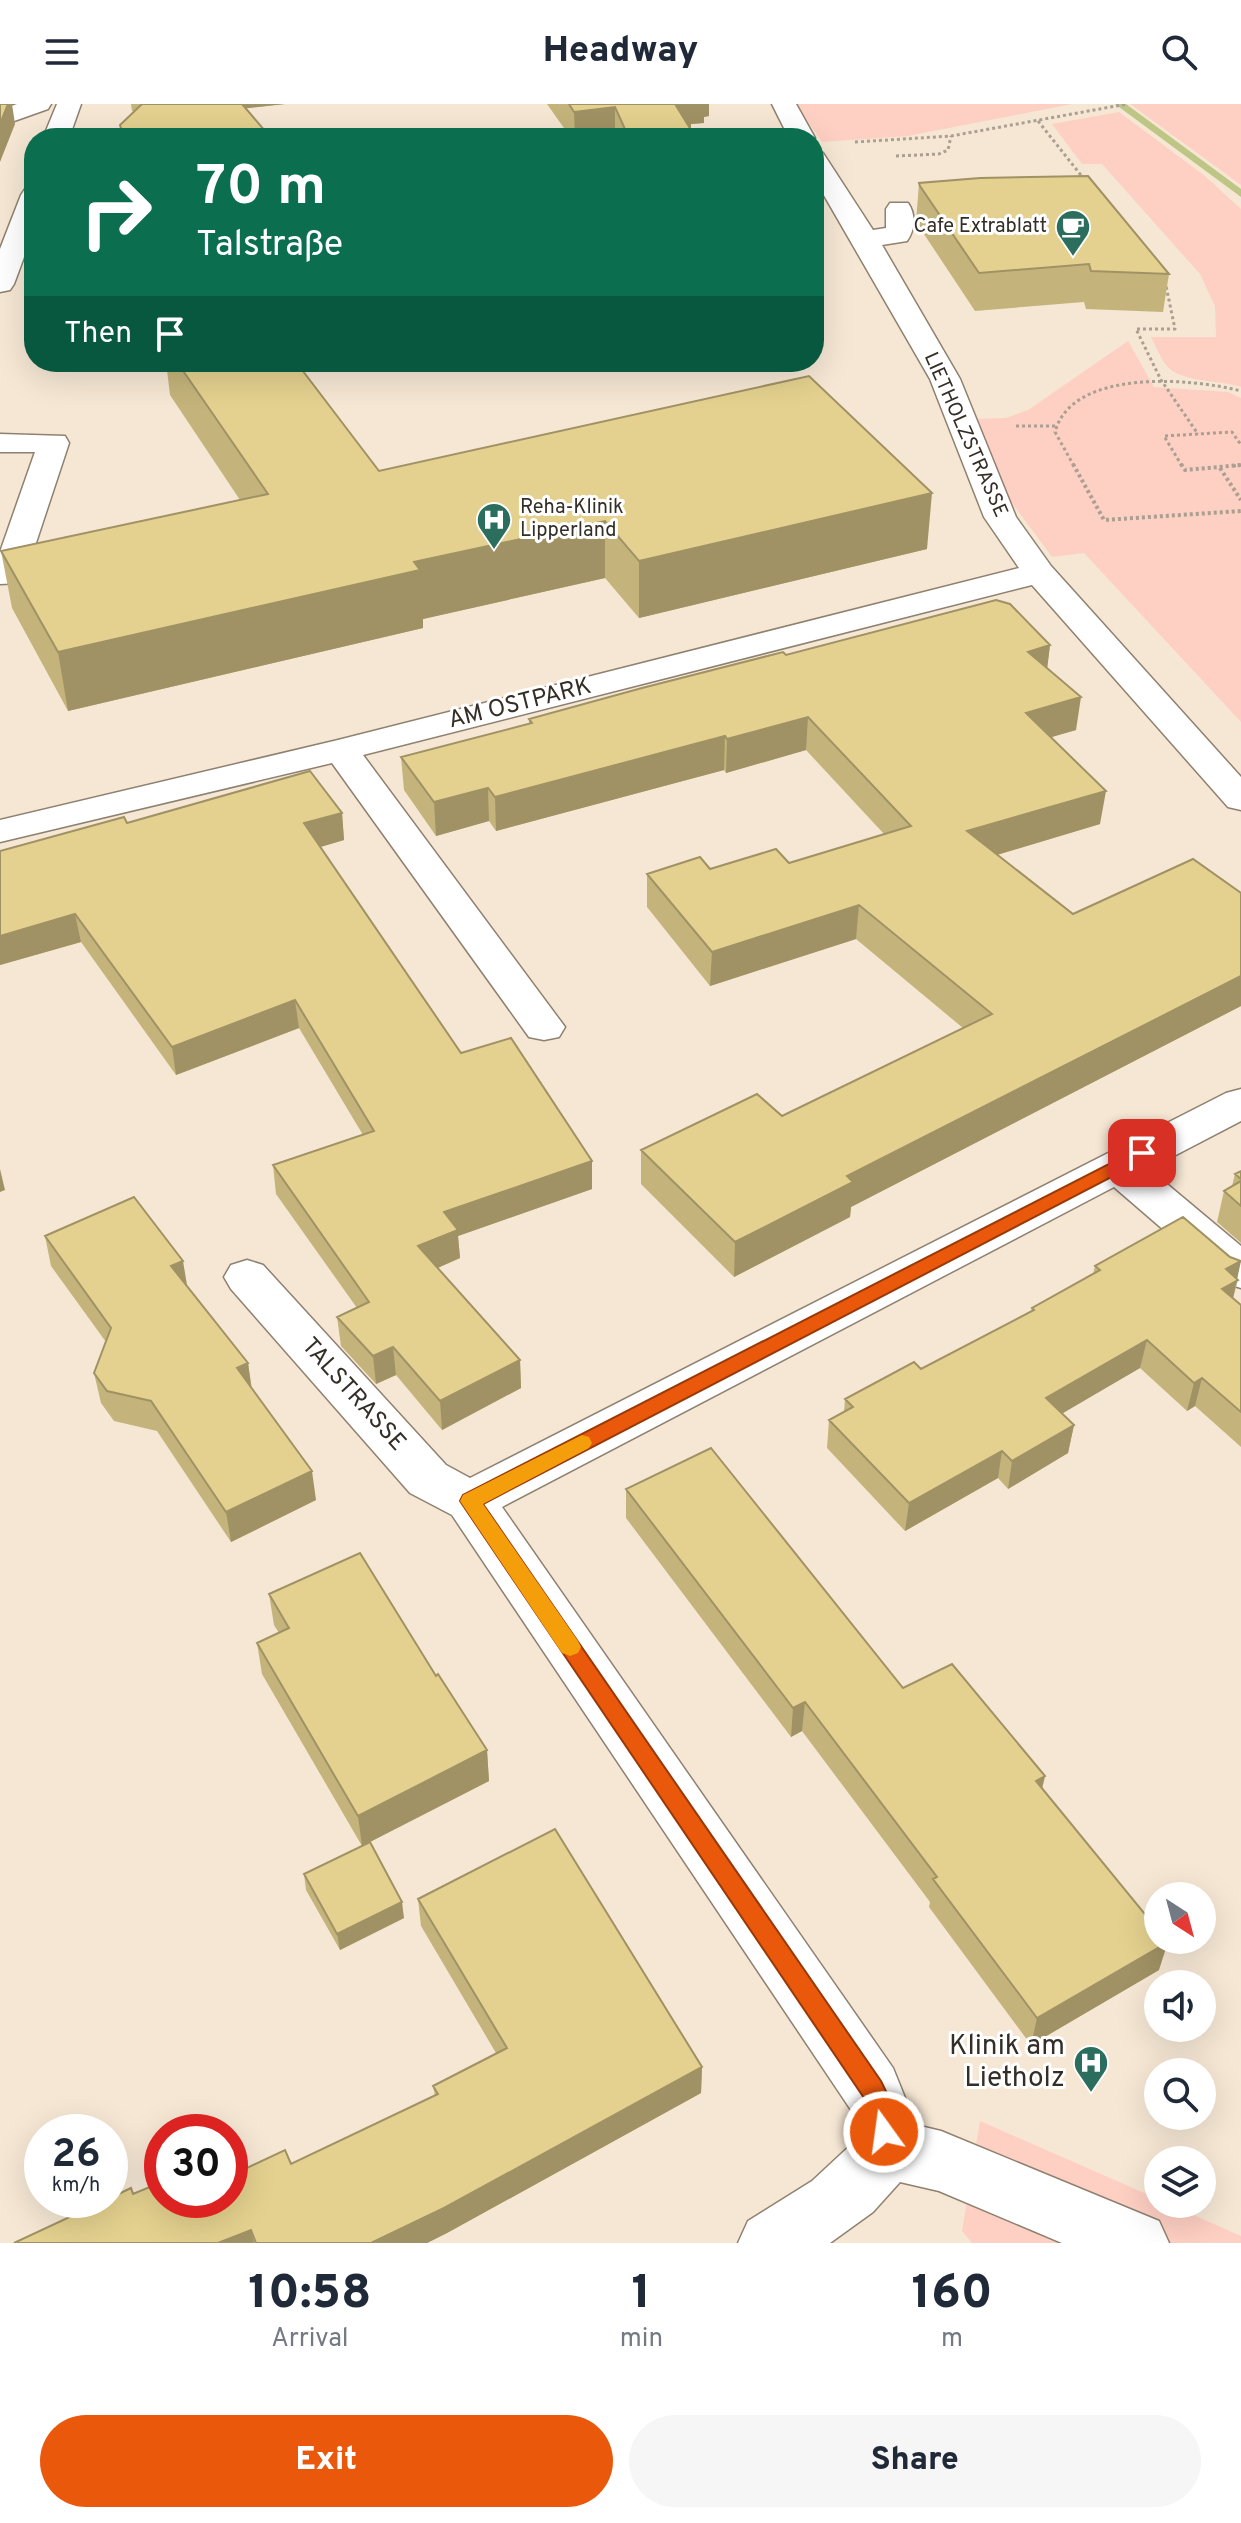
<!DOCTYPE html>
<html lang="en">
<head>
<meta charset="utf-8">
<style>
	body { margin:0; font-family:Overpass,sans-serif; background:#f6f6f7; color:#1f2937; height:100vh; display:flex; flex-direction:column; font-size:30px; white-space:nowrap }
	* { box-sizing:border-box; margin:0 }
	p { font-size:26px; color:#747a83 }
	.icon { flex:none; width:44px; height:44px; fill:none; stroke:currentColor; stroke-width:2; stroke-linecap:round; stroke-linejoin:round }
	.map { position:relative; height:2139px; overflow:hidden }
	.drawer { display:flex; flex-direction:column; background:#fff; flex:1 }
	.drawer>* { flex:none }
	.top-card { position:absolute; left:24px; top:24px; width:800px; height:244px; border-radius:32px; box-shadow:0 8px 32px #0002; background:#0b6e4f; color:#fff; overflow:hidden }
	.needle { width:52px; rotate:144deg }
	.buttons { position:absolute; left:1144px; top:1778px; display:grid; gap:16px }
	.buttons a { display:grid; place-items:center; width:72px; height:72px; border-radius:50%; background:#fff; box-shadow:0 8px 32px #0002; font-size:40px }
	.speed { position:absolute; left:24px; top:2010px; display:flex; gap:16px; font-size:40px; font-weight:700; text-align:center }
	.speed>* { display:grid; place-content:center; width:104px; height:104px; border-radius:50%; background:#fff; box-shadow:0 8px 32px #0002; line-height:1 }
	.speed small { font-size:20px; font-weight:400 }
	.speed .limit { border:12px solid #d22; background:#fff; color:#111 }
	.pin { position:absolute; display:grid; place-items:center; width:68px; height:68px; color:#fff; margin:-34px; border-radius:16px; box-shadow:0 4px 12px #0006 }
	.me { position:absolute; width:88px; margin:-44px; rotate:346deg; stroke-linejoin:round; filter:drop-shadow(0 0 6px #0008) }
	.turn { display:flex; align-items:center; gap:28px; height:168px; padding:0 40px; font-size:36px }
	.turn .icon { width:104px; height:104px; stroke-width:2.5 }
	.turn b { display:block; font-size:56px; line-height:68px }
	.then { display:flex; align-items:center; height:76px; padding:0 40px; background:#0003; gap:16px; font-size:30px }
	.eta { display:flex; justify-content:space-evenly; align-items:center; height:136px; text-align:center }
	.eta b { font-size:48px; font-weight:800; line-height:56px }
	.primary-button { display:flex; gap:16px; margin-top:auto; padding:16px 40px }
	.primary-button a { flex:1; height:92px; border-radius:48px; background:#ea580c; color:#fff; font-size:32px; font-weight:800; line-height:92px; text-align:center }
	.primary-button a+a { background:#f6f6f7; color:#1f2937 }
	header { display:flex; justify-content:space-between; align-items:center; height:104px; padding:0 40px; background:#fff; font-size:36px; font-weight:800 }
	.map>svg:first-child { display:block }
</style>
</head>
<body>
<header><svg class="icon" aria-label="menu" viewBox="0 0 24 24"><path d="M4 6h16M4 12h16M4 18h16"/></svg>Headway<svg class="icon" aria-label="search" viewBox="0 0 24 24"><circle cx="10" cy="10" r="6"/><path d="M15 15l6 6"/></svg></header>
<div class="map">
<svg width="1241" height="2139" viewBox="0 0 1241 2139">
	<rect width="100%" height="100%" fill="#f6e7d4"/>
	<path fill="#fecfc3" d="M796,0H1072L908,32L822,38Z
		M1130,0H1241V81Z
		M1119,8L1205,72L1241,105V283C1219,276 1191,279 1171,266C1163,260 1156,243 1151,233H1216L1215,202L1200,170L1102,60H1082L1052,20Z
		M1128,237L1154,283L1228,288L1241,294V618L1084,449L1052,453L998,380L973,315L1006,314L1028,306Z
		M980,2017L1158,2095V2100H1169L1241,2132V2139H972L962,2127Z"/>
	<g fill="none" stroke-linecap="round" stroke-linejoin="round">
		<path fill="#bec685" fill-rule="evenodd" d="M1115,0H1126L1241,85V93Z"/>
		<defs>
			<path id="minor" d="M17,0H51L48,5L0,22V6Z
				M57,0H81L69,34H43Z
				M772,0H796L815,34L814,35L789,34Z
				M814,46L823,49L873,126L886,124V105L890,99H908C916,110 915,126 907,137L882,141L960,275L1016,413L1051,462L1241,673V706L1228,703L1032,481L363,651L565,923L559,933L544,936L529,933L332,659L0,738V716L338,636L1019,464L984,413L930,275L814,74Z
				M34,83V126L14,180L10,186L0,188V145L21,91L25,85Z
				M0,330L65,332L69,339L25,472L20,479L0,480V448L35,348H0Z
				M1241,985V1017L1149,1065L1241,1142V1184L1225,1179L1114,1083L502,1403L893,1964L916,2021L941,2027L1159,2117L1169,2139H1062L939,2087L900,2078L873,2108L830,2139H738L748,2117L812,2077L855,2037L851,2006L452,1411L410,1389L231,1185L224,1173L231,1161L247,1156L263,1161L446,1361L470,1374L1226,989Z"/>
		</defs>
		<use href="#minor" stroke="#8f8170" stroke-width="3"/>
		<path stroke="#aa9f91" stroke-width="3" stroke-dasharray="3 3" stroke-linecap="butt" d="M1038,17L1084,75
			M855,38L951,32L1127,0
			M896,52L939,50L948,46L951,32
			M1165,177L1175,225H1136L1161,276L1198,330
			M1016,322H1055
			M1074,362L1055,328C1072,264 1192,274 1241,287
			M1182,362L1164,332L1232,328L1241,341
			M1233,362L1241,361"/>
		<path stroke="#aa9f91" stroke-width="4" stroke-dasharray="3 3" stroke-linecap="butt" d="M1073,360L1104,416L1241,407
			M1181,360L1185,366L1241,361
			M1220,364L1241,396"/>
		<use href="#minor" fill="#fff" fill-rule="evenodd"/>
	</g>
	<path fill="#c4b47b" d="M131,0H285L246,4L271,34H121L120,21L135,7H132Z
		M547,0H709V12L704,13V19L691,20V25L696,34H571Z
		M919,79L1169,170L1163,208L1086,205L1084,198L975,207L916,118Z
		M166,258H302L303,267L379,367L927,445L639,514L605,474L423,515V524L68,607L12,504L1,447L240,396L170,291Z
		M1050,541L1047,564L1076,626L1051,633L1100,720L997,751L1073,810L1241,789V902L851,1103L850,1113L734,1173L641,1080V1046L782,1012L963,924L856,835L710,882L647,803V770L789,759L884,730L806,646L726,669L724,666L496,727L489,717L436,732L404,686L401,653L529,620V615L786,551Z
		M342,709L344,736L320,743L461,949L592,1057V1085L458,1132L460,1154L438,1164L520,1256L521,1284L442,1326L396,1271L376,1280L341,1242L337,1213L357,1204L276,1090L273,1061L363,1031L299,924L176,971L81,838L0,861L127,719Z
		M1241,1067V1139L1217,1118L1224,1087L1232,1082L1235,1070Z
		M45,1132L187,1183L248,1259L252,1285L316,1396L231,1438L157,1327L114,1317L101,1299L94,1269L106,1238L51,1162Z
		M1095,1162L1238,1176L1233,1194L1241,1201V1343L1195,1302L1187,1307L1140,1264L1062,1309L1074,1321L1068,1349L1008,1385L998,1374L905,1427L827,1344L829,1316L844,1308L845,1295L921,1265L1031,1207L1032,1204L1093,1170Z
		M626,1385L903,1584L1045,1672L1042,1685L1159,1866L1031,1941L929,1803L930,1798L802,1627L791,1633L626,1414Z
		M269,1490L436,1572L487,1646L489,1677L368,1739L404,1814L340,1846L306,1786L304,1770L362,1742L262,1570L257,1539L279,1529L274,1521Z
		M418,1795L702,1963L701,1989L447,2129L427,2139H14L133,2090L230,2096L291,2060L435,1992L433,1982L496,1949L421,1822Z"/>
	<path fill="#a09264" d="M0,0H12L15,20L0,58Z
		M211,0H285L212,8Z
		M673,0H709V12L704,13V19L691,20V25L673,27Z
		M615,3V34H575L574,8Z
		M932,389L927,445L639,514V457Z
		M605,417V474L423,515V524L68,607L58,548L414,458Z
		M1050,541L1046,574L1028,548Z
		M1081,593L1076,626L1021,642L1026,609Z
		M808,613L806,646L726,669L727,635Z
		M725,632L724,666L496,727L495,693Z
		M488,684L489,717L436,732L434,698Z
		M1106,687L1100,720L963,761L967,727Z
		M342,709L344,736L307,747L304,719Z
		M859,801L856,835L710,882L712,848Z
		M75,810L81,838L0,861V832Z
		M1241,872V902L851,1103L850,1113L734,1173L735,1138L847,1072Z
		M295,896L299,924L176,971L172,943Z
		M592,1057V1085L458,1132L460,1154L421,1171L418,1142L444,1108Z
		M0,1065L5,1086L0,1088Z
		M183,1157L188,1187L171,1162Z
		M1241,1157L1231,1204L1215,1213L1226,1165Z
		M1147,1236L1140,1264L1041,1322L1046,1294Z
		M393,1243L396,1271L376,1280L373,1252Z
		M520,1256L521,1284L442,1326L440,1297Z
		M248,1259L252,1289L237,1264Z
		M1202,1274L1195,1302L1187,1307L1194,1279Z
		M1074,1321L1068,1349L1008,1385L1012,1357Z
		M1002,1347L998,1374L905,1427L909,1399Z
		M312,1367L316,1396L231,1438L226,1408Z
		M805,1598L802,1627L791,1633L793,1604Z
		M487,1646L489,1677L362,1742L358,1712Z
		M1045,1672L1038,1701L1036,1677Z
		M402,1798L404,1814L340,1846L337,1830Z
		M1168,1838L1159,1866L1031,1941L1037,1914Z
		M702,1963L701,1989L447,2129L427,2139H371Z
		M251,2126L254,2139H218Z"/>
	<path fill="#e4d18f" stroke="#a09264" stroke-width="2" d="M0,0H8L0,20Z
		M142,0H242L271,34H124L120,21Z
		M569,0H675L696,34H629L615,3L574,8Z
		M1088,72L1169,170L1091,167L1089,160L979,169L920,82L919,79L980,74Z
		M177,258H296L379,367L809,272L932,389L639,457L605,417L414,458L420,466L58,548L1,447L268,390Z
		M996,496L1010,500L1050,541L1028,548L1081,593L1026,609L1106,687L967,727L1073,810L1193,755L1241,789V872L847,1072L853,1078L735,1138L641,1046L757,990L782,1012L992,910L859,801L712,848L647,770L700,753L710,765L776,745L789,759L911,722L808,613L727,635L725,632L495,693L488,684L434,698L401,653L532,619L529,615L642,584L783,548L786,551Z
		M310,667L342,709L304,719L461,949L511,934L592,1057L444,1108L458,1126L418,1142L520,1256L440,1297L393,1243L373,1252L337,1213L369,1198L273,1061L374,1027L295,896L172,943L75,810L0,832V747L124,713L127,719Z
		M1241,1067V1075L1235,1070Z
		M1241,1077V1102L1224,1087Z
		M134,1093L183,1157L171,1162L248,1259L237,1264L312,1367L226,1408L151,1297L107,1287L94,1269L111,1224L45,1132Z
		M1183,1113L1230,1153L1241,1157L1226,1165L1238,1176L1222,1185L1241,1201V1308L1202,1274L1194,1279L1147,1236L1046,1294L1074,1321L1012,1357L1002,1347L909,1399L829,1316L853,1303L845,1295L914,1258L921,1265L1034,1206L1032,1204L1100,1166L1095,1162Z
		M711,1344L903,1584L952,1560L1045,1672L1036,1677L1158,1826V1836H1166L1168,1838L1037,1914L933,1775L937,1773L805,1598L793,1604L626,1385Z
		M360,1449L436,1572L438,1570L487,1646L358,1712L257,1539L289,1524L269,1490Z
		M555,1725L702,1963L444,2104L371,2139H256L251,2126L218,2139H14L106,2096H110V2094L131,2084L133,2090L162,2078V2096H230V2072L285,2046L291,2060L438,1990L433,1982L507,1944L418,1795Z
		M370,1738L402,1798L337,1830L304,1770Z"/>
	<path fill="#ea580c" stroke="#983908" stroke-width="2" d="M1142,1043L1148,1045L1151,1049L1148,1054L483,1400L881,1977L898,2012L893,2037L884,2041L875,2037L872,2028V2013L864,1994L460,1397L463,1391Z"/>
	<path fill="#f59e0b" d="M582,1331L589,1333L592,1339L589,1344L483,1400L578,1537L581,1543L578,1549L570,1552L562,1549L460,1397L463,1391Z"/>
	<defs>
		<symbol id="cafe-pin" viewBox="-11 -11 22 30"><path d="M0 17L-7.5 6A9.5 9.5 0 1 1 7.5 6Z" fill="#2c6e5d" stroke="#fff"/><path d="M-5.5-4.5H6V0H3Q3 3.5 0 3.5H-2.5Q-5.5 3.5-5.5 0ZM3-3.2v2h1.7v-2ZM-6 4.5H4V6H-6Z" fill="#fff"/></symbol>
		<symbol id="hospital-pin" viewBox="-11 -11 22 30"><path d="M0 17L-7.5 6A9.5 9.5 0 1 1 7.5 6Z" fill="#2c6e5d" stroke="#fff"/><path d="M-5-5h3v3.5h4V-5h3V5h-3V1.5h-4V5h-3Z" fill="#fff"/></symbol>
	</defs>
	<g fill-rule="evenodd">
		<use href="#cafe-pin" x="1053" y="103" width="40" height="54"/>
		<use href="#hospital-pin" x="474" y="396" width="40" height="54"/>
		<use href="#hospital-pin" x="1071" y="1939" width="40" height="54"/>
	</g>
	<g text-anchor="middle" dominant-baseline="central" stroke-width="6" stroke-linejoin="round" paint-order="stroke">
		<g font-size="20" fill="#342e27" stroke="#fff" text-anchor="end">
			<text x="1047" y="123">Cafe Extrablatt</text>
			<text x="520" y="404" text-anchor="start">Reha-Klinik<tspan x="520" dy="23">Lipperland</tspan></text>
		</g>
		<g font-size="20" fill="#342e27" stroke="#fff">
			<text transform="translate(965 331) rotate(66)">LIETHOLZSTRASSE</text>
		</g>
		<g font-size="24" fill="#342e27" stroke="#fff">
			<text transform="translate(520 600) rotate(-14)">AM OSTPARK</text>
			<text transform="translate(353 1291) rotate(48)">TALSTRASSE</text>
		</g>
		<g font-size="28" fill="#342e27" stroke="#fff" text-anchor="end">
			<text x="1065" y="1943">Klinik am<tspan x="1065" dy="32">Lietholz</tspan></text>
		</g>
	</g>
</svg>
<div class="buttons">
<a><svg class="needle" viewBox="-14 -14 28 28"><path d="M0-13l5 13h-10z" fill="#e53935"/><path d="M0 13l5-13h-10z" fill="#747a83"/></svg></a>
<a><svg class="icon" aria-label="sound" viewBox="0 0 24 24"><path d="M4 9h4l5-4v14l-5-4H4zM17 9q2 3 0 6"/></svg></a>
<a><svg class="icon" aria-label="search" viewBox="0 0 24 24"><circle cx="10" cy="10" r="6"/><path d="M15 15l6 6"/></svg></a>
<a><svg class="icon" aria-label="layers" viewBox="0 0 24 24"><path d="M12 4l9 5-9 5-9-5zM3 14l9 5 9-5"/></svg></a>
</div>
<div class="speed"><div>26<small>km/h</small></div><div class="limit">30</div></div>
<div class="pin" style="left:1142px;top:1049px;background:#d93025"><svg class="icon" aria-label="arrive" viewBox="0 0 24 24"><path d="M6 21V4h12l-3 4 3 4H6"/></svg></div>
<svg class="me" style="left:884px;top:2028px" viewBox="-20 -20 40 40"><circle r="17" fill="#ea580c" stroke="#fff" stroke-width="3"/><path d="M0-11L8 9 0 5-8 9z" fill="#fff"/></svg>
<div class="top-card">
<div class="turn"><svg class="icon" aria-label="right" viewBox="0 0 24 24"><path d="M7 20v-9h11M14 6l5 5-5 5"/></svg><div><b>70 m</b>Talstraße</div></div>
<div class="then">Then<svg class="icon" aria-label="arrive" viewBox="0 0 24 24"><path d="M6 21V4h12l-3 4 3 4H6"/></svg></div>
</div>
</div>
<section class="drawer">
<div class="eta">
<div><b>10:58</b><p>Arrival</p></div>
<div><b>1</b><p>min</p></div>
<div><b>160</b><p>m</p></div>
</div>
<div class="primary-button"><a>Exit</a><a>Share</a></div>
</section>
</body>
</html>
